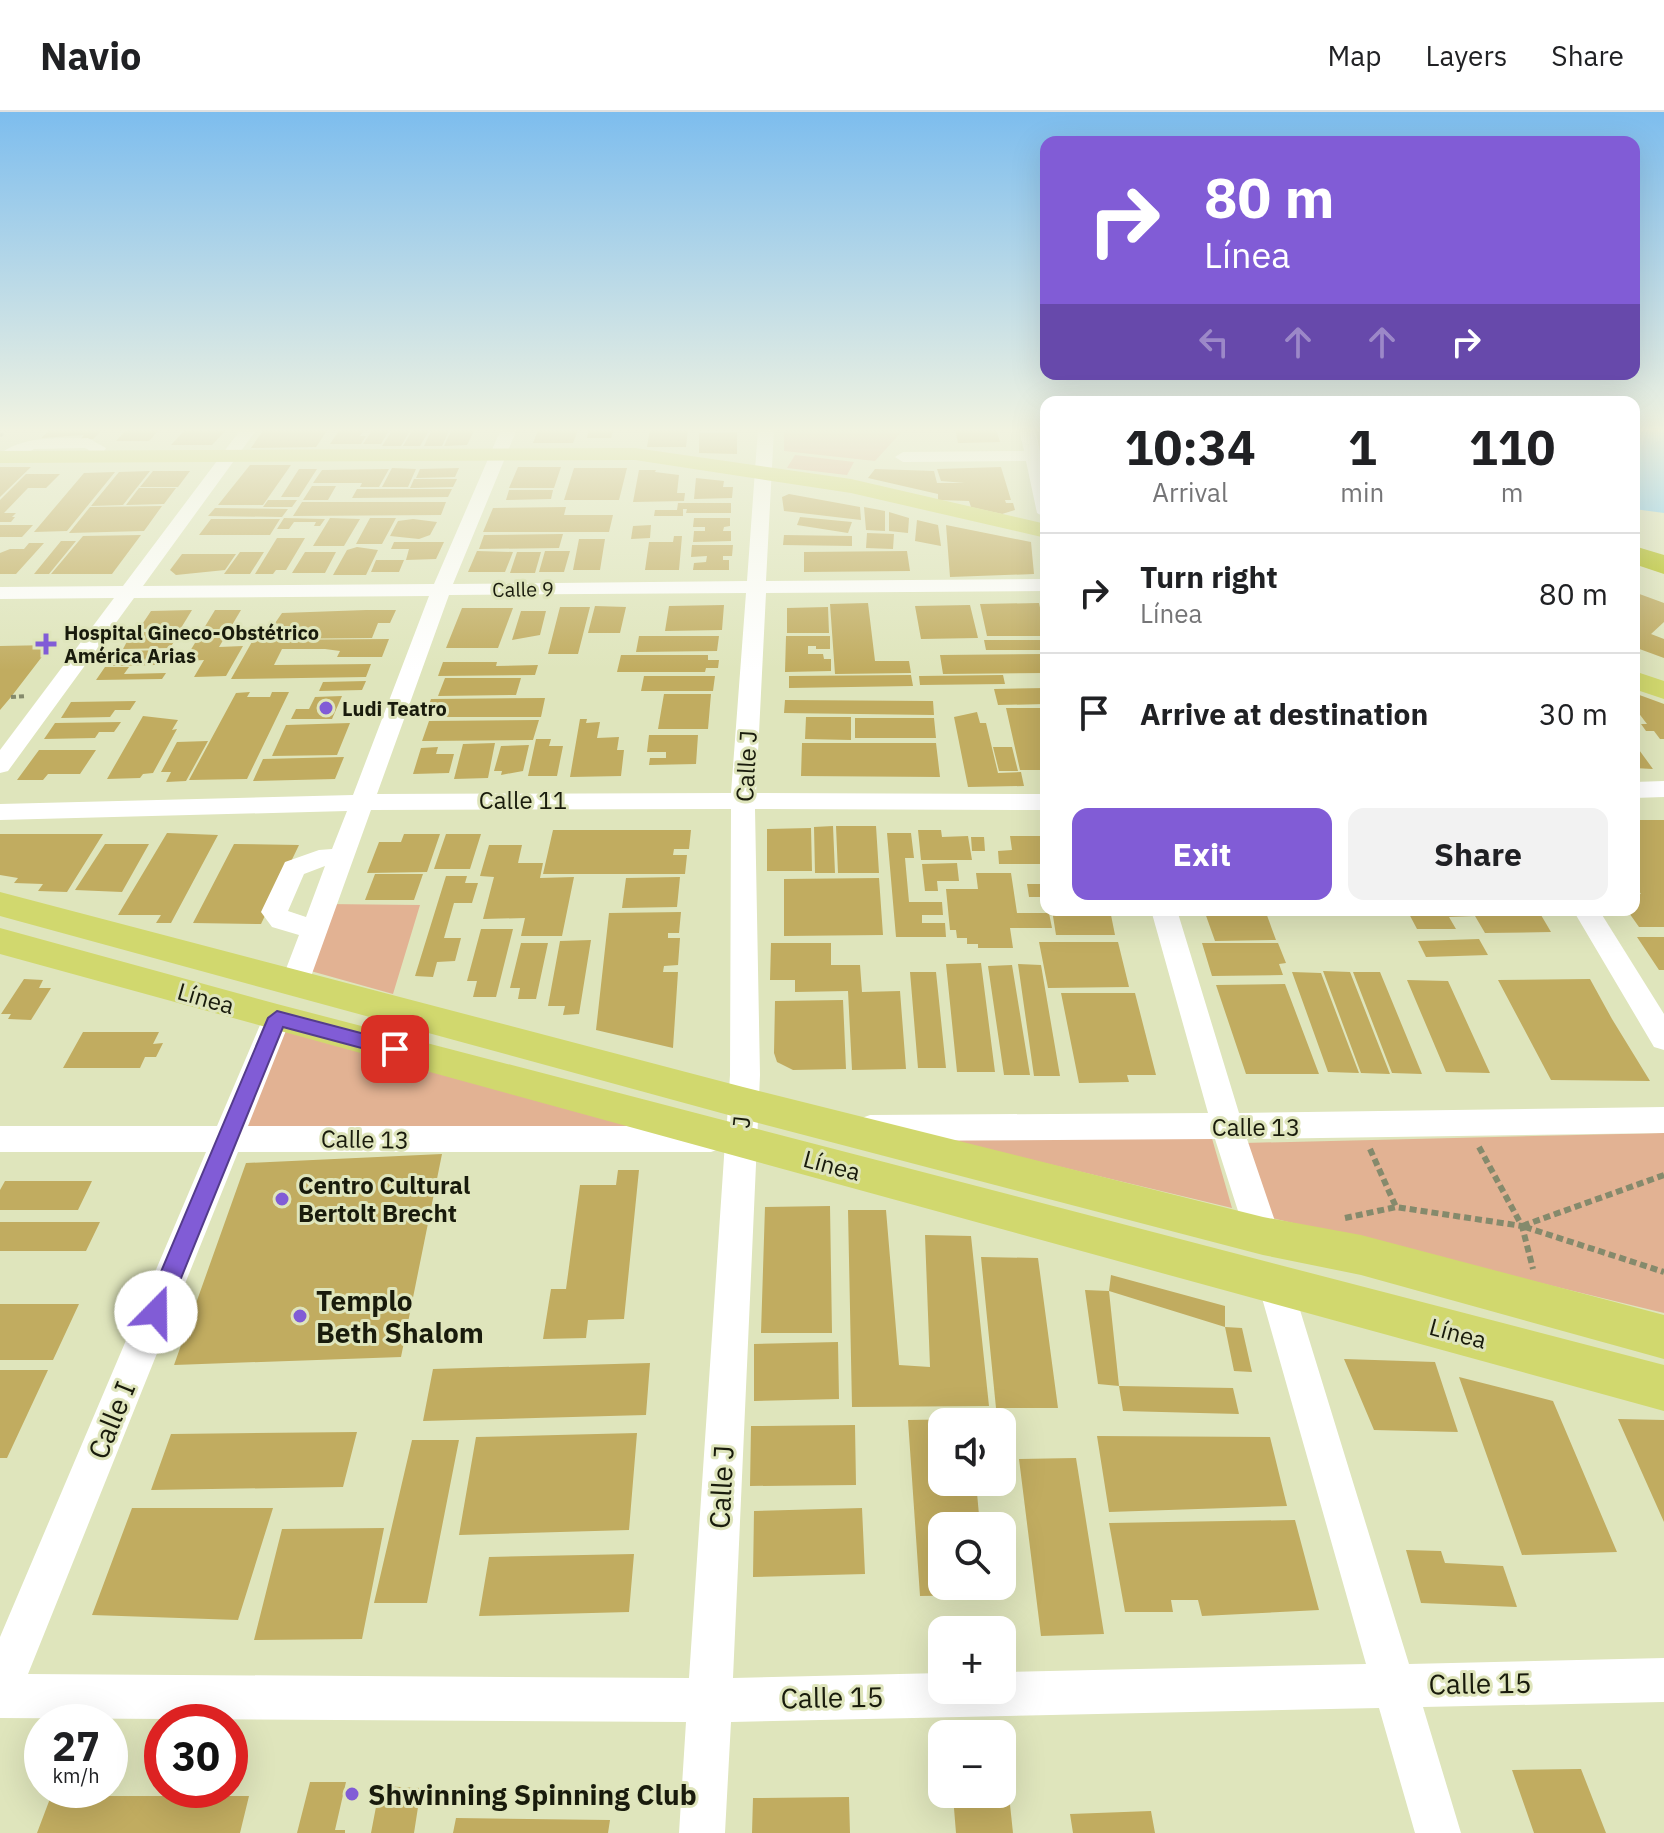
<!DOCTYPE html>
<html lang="en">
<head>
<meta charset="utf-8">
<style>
	body { margin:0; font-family:"IBM Plex Sans",sans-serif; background:#f2f2f2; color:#202124; height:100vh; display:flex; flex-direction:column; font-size:30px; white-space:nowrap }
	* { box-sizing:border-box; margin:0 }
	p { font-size:26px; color:#757577 }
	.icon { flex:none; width:44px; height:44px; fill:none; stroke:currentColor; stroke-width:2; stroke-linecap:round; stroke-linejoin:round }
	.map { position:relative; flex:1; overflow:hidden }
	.details { position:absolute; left:1040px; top:284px; width:600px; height:520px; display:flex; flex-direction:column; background:#fff; border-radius:16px; box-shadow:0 8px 32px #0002 }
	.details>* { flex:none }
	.top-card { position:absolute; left:1040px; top:24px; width:600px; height:244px; border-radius:16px; box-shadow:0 8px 32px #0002; background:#815cd6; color:#fff; overflow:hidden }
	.buttons { position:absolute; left:928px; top:1296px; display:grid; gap:16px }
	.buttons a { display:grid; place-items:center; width:88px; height:88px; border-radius:16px; background:#fff; box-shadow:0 8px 32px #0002; font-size:40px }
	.speed { position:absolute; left:24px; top:1592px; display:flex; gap:16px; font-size:40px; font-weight:700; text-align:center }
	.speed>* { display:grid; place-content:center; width:104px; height:104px; border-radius:50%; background:#fff; box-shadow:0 8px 32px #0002; line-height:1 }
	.speed small { font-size:20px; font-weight:400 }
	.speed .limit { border:12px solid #d22; background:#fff; color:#111 }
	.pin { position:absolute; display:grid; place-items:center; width:68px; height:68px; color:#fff; margin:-34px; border-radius:16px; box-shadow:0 4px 12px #0006 }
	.me { position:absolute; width:88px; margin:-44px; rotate:22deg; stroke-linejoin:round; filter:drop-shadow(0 0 6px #0008) }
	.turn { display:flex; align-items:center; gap:28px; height:168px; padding:0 32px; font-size:36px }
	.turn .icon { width:104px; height:104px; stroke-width:2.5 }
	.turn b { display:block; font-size:56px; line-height:68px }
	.lanes { display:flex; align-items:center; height:76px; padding:0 32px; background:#0003; justify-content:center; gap:40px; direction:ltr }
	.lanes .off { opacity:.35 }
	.eta { display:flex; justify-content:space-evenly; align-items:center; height:136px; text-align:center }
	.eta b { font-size:48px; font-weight:800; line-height:56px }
	.button { display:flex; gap:16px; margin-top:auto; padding:16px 32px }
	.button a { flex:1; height:92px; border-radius:16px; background:#815cd6; color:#fff; font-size:32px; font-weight:800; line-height:92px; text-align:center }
	.button a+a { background:#f2f2f2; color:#202124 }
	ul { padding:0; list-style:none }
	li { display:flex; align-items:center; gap:24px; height:120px; padding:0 32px; border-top:2px solid #e0e0e0 }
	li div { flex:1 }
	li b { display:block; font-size:30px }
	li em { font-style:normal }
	header { display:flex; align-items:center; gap:48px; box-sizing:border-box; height:112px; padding:0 40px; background:#fff; border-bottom:2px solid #e0e0e0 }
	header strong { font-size:38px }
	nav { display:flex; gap:44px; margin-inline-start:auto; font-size:28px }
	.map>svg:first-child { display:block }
</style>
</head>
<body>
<header>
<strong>Navio</strong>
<nav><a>Map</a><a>Layers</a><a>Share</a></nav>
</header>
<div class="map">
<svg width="1664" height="1721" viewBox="0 0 1664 1721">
	<rect width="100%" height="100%" fill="#dfe5bc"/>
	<path fill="#e2b293" d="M784,317H904L875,349L784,339Z
		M795,343L854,350L847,363L787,356Z
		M324,792L420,793L393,882L300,856Z
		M277,906L730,1026H228Z
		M1664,1021V1201L1272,1106L1244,1031Z
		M1211,1023L1232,1096L944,1027Z"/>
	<path fill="#7ccbf7" d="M1634,317H1664V401L1634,397Z"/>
	<path fill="#c1ac60" d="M51,317H103L93,327H81L84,323L41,326Z
		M127,317H160L149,329H116Z
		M264,317H328L316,335L251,336Z
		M340,317H365L360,324H366L361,332H330Z
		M373,317H390L381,332H363Z
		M393,317H411L401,334H382Z
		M413,317H430L420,334H403Z
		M432,317H450L442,334H424Z
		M452,317H475L467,333L444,334Z
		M589,317H614L611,326H587Z
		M650,317H688L686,335H647Z
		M955,317H996L1000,330L958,331Z
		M538,318H578L573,331H533Z
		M184,319H225L212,333H171Z
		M737,320V342L699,341V321Z
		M250,353H291L263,393H218Z
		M0,355H31L0,385Z
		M518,355H561L554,376H509Z
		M1001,355L1011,388H1005L1006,391H1013L1015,398L1002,402L971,395L969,389L938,388V382L868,366L875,357L934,359L937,371H965L941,369L937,357Z
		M392,356L416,357L408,375H382Z
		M459,356L455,365L416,366L420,357Z
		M574,356H627L619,388H564Z
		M299,357H317L299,385H281Z
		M389,357L379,375H360L362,371H313L322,358Z
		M639,358H656L655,360L679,363L677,381H685L684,389L633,390Z
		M150,359L123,393L91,394L119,360Z
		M153,359H190L178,375H140Z
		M115,360L67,419L34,420L84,361Z
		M26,362H60L46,376H28L4,401H16L12,405H15L11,410H0V388Z
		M696,366L724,369L723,375H733L732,386L694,387Z
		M414,367H457L453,375L410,376Z
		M312,374H336L328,388H303Z
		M139,376H176L164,392L126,393Z
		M357,377H452L448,385L352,386Z
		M509,378H553L551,387L506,388Z
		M789,382L860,395L861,408L784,399L782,385Z
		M268,388H297L292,395H263Z
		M302,390H446L441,403L293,404Z
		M678,391H731V401H686L687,397H683V404H654L655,398H677Z
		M162,394L144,419L69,421L90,395Z
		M566,395L564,403H613L609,420H483L493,396Z
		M864,395L885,399V419L866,418Z
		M215,396L288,397L282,405L208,404Z
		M889,400L909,406L908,421L889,419Z
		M800,405L852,410L848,421L797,413Z
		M284,406L325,407L320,414H314L316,410H294L289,417H277Z
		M330,406L360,407L344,434H313Z
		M370,406H396L382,432H356Z
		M694,406H730V414L724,415L723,419H731V429L693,430L694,419H705V415H693Z
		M211,407H280L270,423H199Z
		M413,407L437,410L430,423L419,427L390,424L398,409Z
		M917,408L938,413L941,434L915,429Z
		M0,413H33L22,425H0Z
		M651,413L650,426L631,427L633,414Z
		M946,413L1031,430L1034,462L950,465Z
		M867,421L894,422L893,437L866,436Z
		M563,422L559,436L479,437L484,423Z
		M141,423L112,462H51L83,424Z
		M784,423L852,424V434L783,433Z
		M674,424H682L679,458H645L649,430H673Z
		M277,426H305L286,458H276L273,462H255Z
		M579,427H605L600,458H573Z
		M61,429H76L49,462H34Z
		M394,430H444L436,447L406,448L409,437H391Z
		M29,431H44L16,462H0V441L10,437H24Z
		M692,433H733L732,444H723V448H729V458H693L694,451L706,450L707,444L691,445Z
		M357,435L378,438L366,463H333L347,438Z
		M477,439L513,440L505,460H468Z
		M545,439H570L564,460H539Z
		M907,439L910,459L804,460V440Z
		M240,440H264L250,462H224Z
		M305,440H336L325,461H292Z
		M517,440H541L535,461H510Z
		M182,442H236L225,458L176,463L170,458Z
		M376,448H404L399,460H371Z
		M1634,480L1664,491V510L1651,522L1664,527V546L1634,535Z
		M868,491L875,549H909L911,561L835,562L830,492Z
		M1039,491L1046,524H987L980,492Z
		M724,493L722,518L665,519L669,494Z
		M970,493L978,526L921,527L915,494Z
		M595,494L626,495L620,521H588Z
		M560,495H590L578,542H548Z
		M828,495L829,521H787V496Z
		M462,496H513L498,536H446Z
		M192,498L181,516L139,517L151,499Z
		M215,498H241L219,535L243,534L226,564L194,565L204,548L184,549Z
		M366,498H396L390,511H378L372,526L264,527L282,501Z
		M521,499H546L540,523L512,528Z
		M132,520H180L170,536L123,537Z
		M639,524H719L717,539L636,540Z
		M786,524H830V537H816V534H808V542H823L824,547H831V559L785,560Z
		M389,527L382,545H337L340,539L325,537H282L274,553L371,552L366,565L231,567L253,528Z
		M984,528H1046V538H986Z
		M51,533L11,585L0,598V534Z
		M164,538L155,553L113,554L123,539Z
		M1046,542V561L943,562L940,543Z
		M621,543H708V548H719L718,556H706L705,560H617Z
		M443,550H497L496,554L538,553L535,563L438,564Z
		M105,555H129L124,562L166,561L162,567L96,568Z
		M911,563L913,574L789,576V564Z
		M1003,563L1005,572L920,573L919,564Z
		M644,564H715L713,579H641Z
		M445,566H521L516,583L438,584Z
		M366,569L362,578L319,579L323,570Z
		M1046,576V592L998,593L994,577Z
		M250,580L247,585H270L272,580H289L247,667L189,668L236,581Z
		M1634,581L1664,592V627H1660L1654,619H1646L1641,612H1647L1634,595Z
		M664,582H711L708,617H658Z
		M342,584L332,607H291L296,597H309L315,585Z
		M545,586L541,605H444L446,601H426L431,587Z
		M785,588L933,589L934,603L784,601Z
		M136,589L130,598H115L110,605L61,606L71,590Z
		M1006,596H1046V658H1020Z
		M977,600L980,611H986L998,661L1021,660L1024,674L968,675L954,605Z
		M143,604L178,608L172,618L177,617L153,661L143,662L140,666L107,667Z
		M806,605H851V628L805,627Z
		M855,606H934L936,626H855Z
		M580,607H587L586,611L600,610L597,626L619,625L617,638H624L621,664L570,665Z
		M539,608L533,628L422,629L429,609Z
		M121,610L114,620H99L95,626L44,627L55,611Z
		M350,611L337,643L272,644L286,613Z
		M649,623H698L696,652L649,653L650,646H666V640H647Z
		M536,627H551L549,634H563L557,664H528Z
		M208,629L186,669L166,670L171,660H161L177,630Z
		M495,631L488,666L454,667L463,632Z
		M802,631H936L940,665L801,664Z
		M1634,631L1653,657L1634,656Z
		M529,633L523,659L501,663L502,659H494L501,634Z
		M438,635L436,642H454L449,661L413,662L421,636Z
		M993,635H1012L1018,659H999Z
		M39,638H96L80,662H48L43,668H17Z
		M344,645L335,667L253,669L263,647Z
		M1634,708H1664V815H1639L1627,798H1634V782H1641L1634,773Z
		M833,714L835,761H815L814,715Z
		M836,714H876L879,761H838Z
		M811,716L812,759H767V717Z
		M553,718H691L689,737H674L673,743H687L685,762H543Z
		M918,718H941L942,725L968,724L972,748H921Z
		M167,721L218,723L171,811H156L161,803H118Z
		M887,721H911L914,746H905L909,790H942L943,803H922V811H945L946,825H896Z
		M0,722H103L67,780L38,779L43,772L14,771L18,766L0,763Z
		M404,722H440L427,760L367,761L379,730H401Z
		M446,722H481L470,757H434Z
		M1010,724H1046V752H999L998,739L1012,738Z
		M971,725H984L985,739H972Z
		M105,732H149L122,780L75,778Z
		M234,732L299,733L261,812L193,811Z
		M489,733H522L518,751H543L540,766L574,765L562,824H521L525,806L483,807L494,765L480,764Z
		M957,751L959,769H937L938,779H925L922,752Z
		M976,761H1011L1017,801H1049L1052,816H1010L1013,836H978V832H967V826H957L956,818H950L946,777H978Z
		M375,762H423L414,788H365Z
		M446,764H467L465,771H478L472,791H454L444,826H461L455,849L437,850L433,865L415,864Z
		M680,765L677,795L622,796L626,766Z
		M879,766L883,823L784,824V767Z
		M1027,772H1046V785H1029Z
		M1052,798H1110L1115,823H1056Z
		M1204,798H1265L1276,828L1215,829Z
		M1407,798H1498L1502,804L1541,803L1551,820L1485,821L1475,804L1449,805L1456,817H1417Z
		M681,800L679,821H668V826H680L678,853L664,854L663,860H678L673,936L596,918L609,801Z
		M481,817H513L496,885H473L477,869H467Z
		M1637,825H1664V858H1659Z
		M1479,827L1488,843L1426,845L1418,829Z
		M591,828L579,902L563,903L565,894H548L560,829Z
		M1039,830H1118L1129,875L1048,876Z
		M521,831H548L536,887H518L520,876H510Z
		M771,831H831V853H860L862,880L900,879L906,957L852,958L848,879L795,880V868H770Z
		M1202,831H1278L1286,851L1279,852L1283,863L1212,864Z
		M981,851L995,960H957L946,852Z
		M1018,852L1041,853L1060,964H1034Z
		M1012,853L1030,963H1004L988,854Z
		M1323,859L1350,860L1390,962L1361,961Z
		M910,860H936L946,956H918Z
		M1292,860L1321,861L1359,961L1328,960Z
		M1353,860H1380L1422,962L1392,961Z
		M24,867L43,868L39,876H51L31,908L8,907L11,902H1Z
		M1590,867L1612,907L1650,969L1551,968L1498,868Z
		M1407,868L1448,869L1490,961L1446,960Z
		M1285,872L1319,962H1246L1216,873Z
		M1061,881H1135L1156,963H1127L1129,970L1079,971Z
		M843,888L846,957L793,958L777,950L774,941L775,889Z
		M83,920H159L153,932L163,931L156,945H145L140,956H63Z
		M442,1042L401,1245L174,1253L246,1051Z
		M618,1058H639L624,1207L588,1208L586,1226L543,1227L551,1177H566L580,1073H616Z
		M5,1069H92L78,1098H0V1078Z
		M830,1094L832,1221H761L765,1095Z
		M848,1098H886L899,1253L930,1255L925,1123L971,1124L989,1294L852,1295Z
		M0,1110H100L86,1139H0Z
		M981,1145L1038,1146L1058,1296H996Z
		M1111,1163L1225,1194V1215L1109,1179Z
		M1085,1178L1109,1179L1119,1274L1098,1272Z
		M0,1192H79L53,1248H0Z
		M1225,1215L1242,1216L1252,1260L1234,1259Z
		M838,1230L839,1287L754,1289V1232Z
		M1344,1247L1435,1250L1458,1320L1374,1318Z
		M650,1251L646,1303L423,1309L433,1257Z
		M0,1258H48L7,1346H0Z
		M1459,1265L1553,1289L1617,1440L1522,1443Z
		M1119,1274L1233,1276L1239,1302L1123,1299Z
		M969,1307V1310H942V1370H976L980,1414H942V1474H986L987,1483L920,1484L908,1308Z
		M1618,1307L1664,1308V1410Z
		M855,1313L856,1373L750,1374L751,1314Z
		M357,1320L343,1375L151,1378L171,1322Z
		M637,1321L629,1418L459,1423L476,1325Z
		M1097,1324L1270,1325L1287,1394L1109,1400Z
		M412,1328H459L427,1491H374Z
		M1076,1346L1104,1522L1041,1524L1019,1347Z
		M132,1396H273L238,1508L92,1503Z
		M862,1396L865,1462L753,1465L754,1399Z
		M1295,1408L1319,1498L1202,1504L1198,1488H1171L1173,1500H1125L1109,1411Z
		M384,1416L362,1527L254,1528L282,1417Z
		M1406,1438L1441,1439L1445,1451L1503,1454L1517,1495L1421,1491Z
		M634,1442L629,1500L479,1504L489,1445Z
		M1581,1657L1606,1721H1534L1512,1658Z
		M310,1670H346L335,1718H345V1721H297Z
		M380,1674L421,1676L414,1721H371Z
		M1009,1683L1013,1721H956L953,1684Z
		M51,1684H249L240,1721H37Z
		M849,1685L850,1721H752L753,1686Z
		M1151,1699L1155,1721H1073L1070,1702Z
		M456,1706L610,1708L608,1721H453Z"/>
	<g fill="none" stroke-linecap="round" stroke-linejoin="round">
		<path stroke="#858a6c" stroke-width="3" stroke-dasharray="4 3" stroke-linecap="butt" d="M0,324L8,317"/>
		<path stroke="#858a6c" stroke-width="4" stroke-dasharray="5 3" stroke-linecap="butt" d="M11,585L26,584"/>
		<path stroke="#858a6c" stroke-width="6" stroke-dasharray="7 4" stroke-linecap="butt" d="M1479,1035L1522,1114L1533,1157
			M1370,1037L1396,1095
			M1664,1063L1522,1114L1664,1160
			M1345,1106L1396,1095L1522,1114"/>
		<path fill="#fff" fill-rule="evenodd" d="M241,317H257L143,474L434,472L501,317H517L453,472L747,469L758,317H774L766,469L1046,467V479L766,481L756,681L1046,682V698L755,697L760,963L733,1566L942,1561V1578H1002V1560L1366,1552L1258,1172L1263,1161L1275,1156L1287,1161L1292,1172L1409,1552L1664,1546V1590L1423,1595L1461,1721H1415L1379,1596L731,1610L725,1721H679L686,1610L0,1606V1525L206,1040H0V1014H217L263,906L267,898L277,895L287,898L291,906L248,1014H711L722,1018L726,1025L730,963L731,697L371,698L309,870L305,877L295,880L285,877L281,870L299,823L272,815L261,800L285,750L319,738L332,737L347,699L0,708V692L353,683L429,484L134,486L8,659L0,661V638L114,486L0,487V475L123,474ZM746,481L731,681L377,682L449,483ZM325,754L306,805L288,799L304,762ZM725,1030L689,1566L28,1562L238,1040H711L722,1036Z
			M1019,317H1035L1040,339H1046V349H1043L1046,363V406L1037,401L1026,349L903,350L895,345L903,340L1024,339Z
			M88,326L106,336L99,348H87L85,344L89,338L85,336L34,337L13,349L0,347L1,341C26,323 58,327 88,326Z
			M1664,669V685L1634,686V670Z
			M1151,798H1177L1239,1001L1664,995V1021L1247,1027L1280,1124L1275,1135L1263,1139L1251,1135L1246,1124L1215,1027L870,1029L859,1025L854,1016L859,1007L870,1003L1208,1001Z
			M1573,798H1599L1664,902V938L1654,935Z"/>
		<path fill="#d1d86e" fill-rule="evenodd" d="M635,336L851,367L1046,412V426L851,381L635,348L0,351V339Z
			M1634,559L1664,569V587L1634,577Z
			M0,780L743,975L1263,1105L1361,1123L1664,1203V1247L1361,1163L1263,1143L743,1007L0,804Z
			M0,816L277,892L1664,1253V1299L0,842Z"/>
		<path fill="#b2be0e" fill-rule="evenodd" d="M1634,434L1664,443V462L1634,452Z"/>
	</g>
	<linearGradient id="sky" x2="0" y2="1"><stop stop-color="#7dbdee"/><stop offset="0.57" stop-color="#f1f3e1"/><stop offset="1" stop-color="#f1f3e1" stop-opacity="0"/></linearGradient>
	<rect width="1664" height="558" fill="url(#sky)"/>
	<path fill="#815cd6" stroke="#543c8b" stroke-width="2" d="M277,899L395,930L402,932L405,937L402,943L395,945L283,915L164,1208L156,1211L148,1208L144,1200L268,906Z"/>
	<g fill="#815cd6" stroke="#dfe5bc" stroke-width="3">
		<path d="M42 520h8v8h8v8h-8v8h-8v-8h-8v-8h8z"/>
		<circle cx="326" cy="596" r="8"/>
		<circle cx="282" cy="1087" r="8"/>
		<circle cx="300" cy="1204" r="8"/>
		<circle cx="352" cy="1682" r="8"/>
	</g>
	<g text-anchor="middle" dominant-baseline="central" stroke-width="6" stroke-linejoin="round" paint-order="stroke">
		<g font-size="20" fill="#191b0c" stroke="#dfe5bc">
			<text transform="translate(523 477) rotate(-1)">Calle 9</text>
		</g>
		<g font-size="20" font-weight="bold" fill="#191b0c" stroke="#dfe5bc" text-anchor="start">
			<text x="64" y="520">Hospital Gineco-Obstétrico<tspan x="64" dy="23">América Arias</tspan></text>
			<text x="342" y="596">Ludi Teatro</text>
		</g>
		<g font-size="24" fill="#191b0c" stroke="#dfe5bc">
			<text transform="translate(746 654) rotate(-87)">Calle J</text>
			<text x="523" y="688">Calle 11</text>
			<text transform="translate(206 886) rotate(16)">Línea</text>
			<text transform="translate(741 1010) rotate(-84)">J</text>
			<text x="1256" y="1015">Calle 13</text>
			<text transform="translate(365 1027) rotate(1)">Calle 13</text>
			<text transform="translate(832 1053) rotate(15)">Línea</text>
			<text transform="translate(1458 1221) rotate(15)">Línea</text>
		</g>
		<g font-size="24" font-weight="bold" fill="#191b0c" stroke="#dfe5bc" text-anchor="start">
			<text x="298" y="1073">Centro Cultural<tspan x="298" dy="28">Bertolt Brecht</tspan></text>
		</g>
		<g font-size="28" font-weight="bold" fill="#191b0c" stroke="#dfe5bc" text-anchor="start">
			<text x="316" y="1188">Templo<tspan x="316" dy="32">Beth Shalom</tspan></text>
			<text x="368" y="1682">Shwinning Spinning Club</text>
		</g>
		<g font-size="28" fill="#191b0c" stroke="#dfe5bc">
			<text transform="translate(111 1308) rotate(-68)">Calle I</text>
			<text transform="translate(721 1375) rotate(-87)">Calle J</text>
			<text transform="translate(1480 1571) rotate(-1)">Calle 15</text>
			<text transform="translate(832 1585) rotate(-1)">Calle 15</text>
		</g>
	</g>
</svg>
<div class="buttons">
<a><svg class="icon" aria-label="sound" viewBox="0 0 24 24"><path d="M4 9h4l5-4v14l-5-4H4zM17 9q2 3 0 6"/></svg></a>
<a><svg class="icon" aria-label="search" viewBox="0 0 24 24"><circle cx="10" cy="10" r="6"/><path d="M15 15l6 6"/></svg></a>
<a>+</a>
<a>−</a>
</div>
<div class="speed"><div>27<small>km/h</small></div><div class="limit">30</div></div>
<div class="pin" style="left:395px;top:937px;background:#d93025"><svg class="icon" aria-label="arrive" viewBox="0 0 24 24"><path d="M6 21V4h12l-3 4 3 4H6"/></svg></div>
<svg class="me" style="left:156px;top:1200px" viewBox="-20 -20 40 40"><circle r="19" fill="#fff"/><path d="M0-13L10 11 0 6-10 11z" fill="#815cd6"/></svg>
<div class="top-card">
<div class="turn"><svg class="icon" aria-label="right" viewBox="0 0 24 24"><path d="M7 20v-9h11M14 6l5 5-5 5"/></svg><div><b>80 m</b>Línea</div></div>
<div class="lanes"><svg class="icon off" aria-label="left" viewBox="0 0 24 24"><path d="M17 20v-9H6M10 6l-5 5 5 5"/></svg><svg class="icon off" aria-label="ahead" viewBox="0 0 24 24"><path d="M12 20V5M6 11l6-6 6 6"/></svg><svg class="icon off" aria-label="ahead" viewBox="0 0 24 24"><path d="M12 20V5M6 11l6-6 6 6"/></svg><svg class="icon" aria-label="right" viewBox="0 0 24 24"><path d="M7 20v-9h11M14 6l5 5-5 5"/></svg></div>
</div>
<section class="details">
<div class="eta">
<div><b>10:34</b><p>Arrival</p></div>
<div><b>1</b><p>min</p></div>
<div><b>110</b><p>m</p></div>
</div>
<ul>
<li><svg class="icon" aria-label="right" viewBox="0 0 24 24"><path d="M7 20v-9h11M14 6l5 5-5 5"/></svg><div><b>Turn right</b><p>Línea</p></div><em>80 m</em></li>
<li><svg class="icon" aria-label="arrive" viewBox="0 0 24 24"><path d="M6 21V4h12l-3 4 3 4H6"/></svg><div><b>Arrive at destination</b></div><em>30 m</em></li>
</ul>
<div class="button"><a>Exit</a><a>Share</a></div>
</section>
</div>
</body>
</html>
